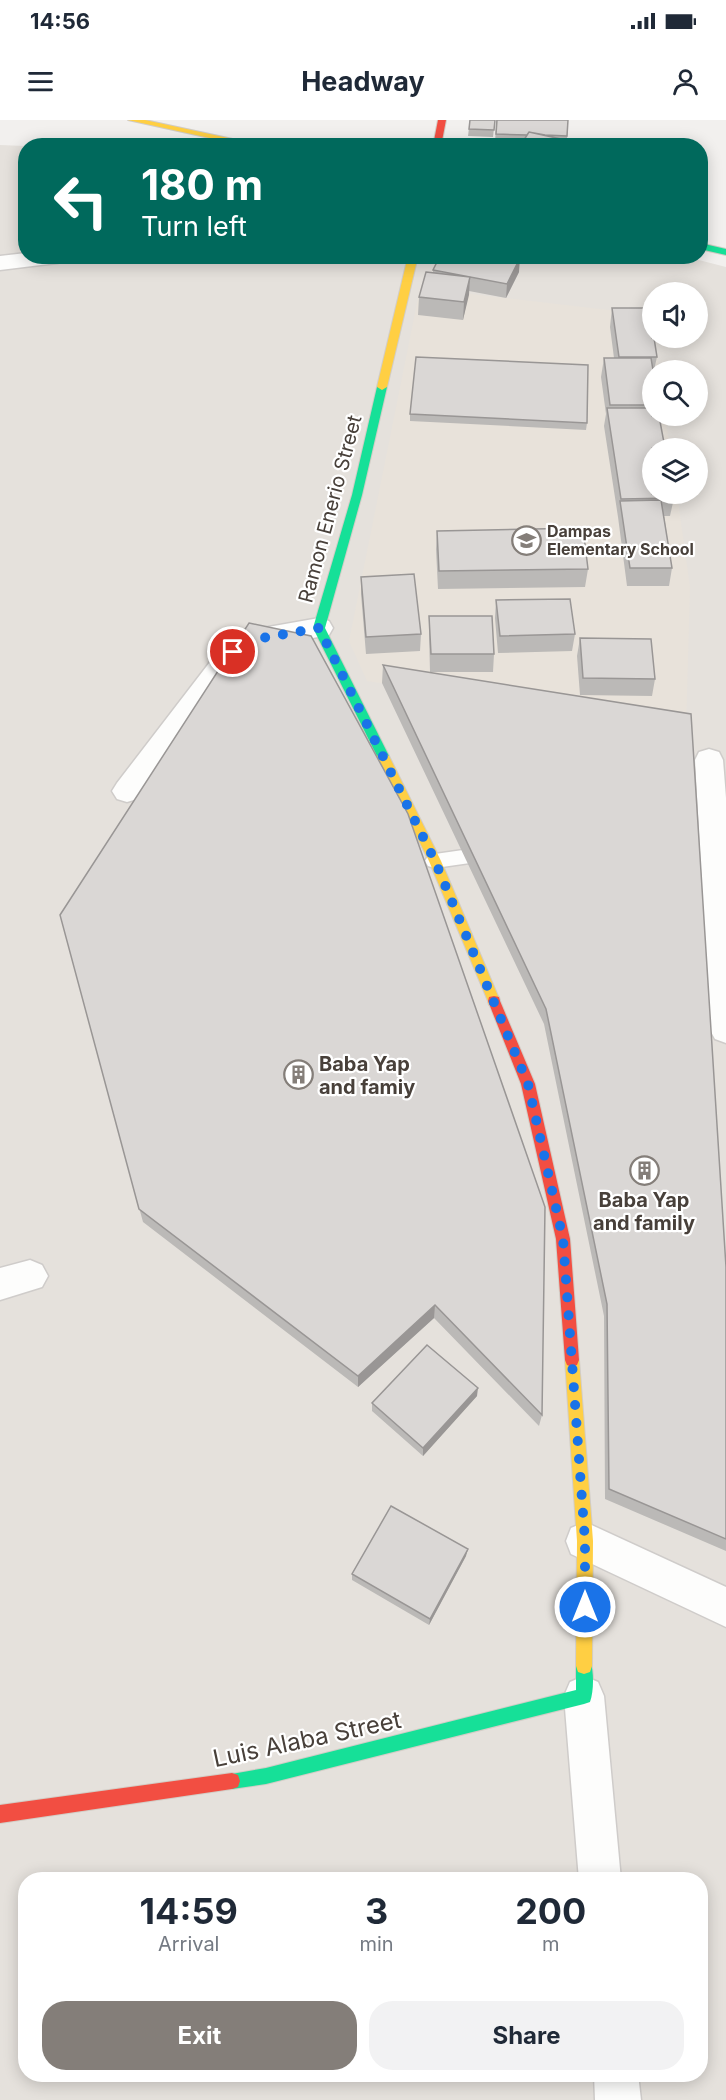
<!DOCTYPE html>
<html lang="en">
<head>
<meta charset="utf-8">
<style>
	body { margin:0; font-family:Inter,sans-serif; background:#f2f2f3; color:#1f2937; height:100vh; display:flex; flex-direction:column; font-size:22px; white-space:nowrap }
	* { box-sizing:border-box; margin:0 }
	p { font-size:20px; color:#747a83 }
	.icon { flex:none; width:33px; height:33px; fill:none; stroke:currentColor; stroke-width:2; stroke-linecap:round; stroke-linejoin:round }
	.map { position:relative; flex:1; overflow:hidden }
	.sheet { position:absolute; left:18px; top:1752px; width:690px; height:210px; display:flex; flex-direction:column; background:#fff; border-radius:24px; box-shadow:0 3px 15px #0003 }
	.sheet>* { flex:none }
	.top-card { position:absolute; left:18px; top:18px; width:690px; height:126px; border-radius:24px; box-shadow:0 3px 15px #0003; background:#00695c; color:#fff; overflow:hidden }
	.buttons { position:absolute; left:642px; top:162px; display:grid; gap:12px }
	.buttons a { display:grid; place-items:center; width:66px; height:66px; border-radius:50%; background:#fff; box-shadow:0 3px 15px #0003; font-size:30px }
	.pin { position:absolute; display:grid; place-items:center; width:51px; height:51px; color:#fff; margin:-26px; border:3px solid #fff; border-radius:50%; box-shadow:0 2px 6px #0007 }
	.me { position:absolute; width:66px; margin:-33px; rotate:0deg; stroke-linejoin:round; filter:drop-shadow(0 0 4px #0008) }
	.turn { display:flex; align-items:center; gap:21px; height:126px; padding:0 24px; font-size:27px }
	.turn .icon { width:78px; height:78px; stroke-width:2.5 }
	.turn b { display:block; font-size:42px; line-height:51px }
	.eta { display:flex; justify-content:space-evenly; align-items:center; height:102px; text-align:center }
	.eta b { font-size:36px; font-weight:700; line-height:42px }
	.cta { display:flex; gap:12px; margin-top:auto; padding:12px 24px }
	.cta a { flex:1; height:69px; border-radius:24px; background:#847e79; color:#fff; font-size:24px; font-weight:700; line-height:69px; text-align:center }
	.cta a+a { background:#f2f2f3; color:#1f2937 }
	.status { display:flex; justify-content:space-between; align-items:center; height:42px; padding:0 30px; background:#fff; direction:ltr }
	.status svg { height:16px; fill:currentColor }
	header { display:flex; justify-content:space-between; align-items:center; height:78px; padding:0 24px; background:#fff; font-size:27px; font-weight:700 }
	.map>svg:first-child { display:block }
</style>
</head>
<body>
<div class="status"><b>14:56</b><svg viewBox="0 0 49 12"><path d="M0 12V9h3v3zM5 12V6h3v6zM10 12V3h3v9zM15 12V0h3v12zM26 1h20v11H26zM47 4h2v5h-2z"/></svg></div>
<header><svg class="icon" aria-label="menu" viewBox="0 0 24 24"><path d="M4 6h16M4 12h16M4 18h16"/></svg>Headway<svg class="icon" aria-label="person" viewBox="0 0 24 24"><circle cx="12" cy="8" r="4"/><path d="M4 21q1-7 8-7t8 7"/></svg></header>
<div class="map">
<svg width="726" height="1980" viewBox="0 0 726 1980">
	<rect width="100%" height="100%" fill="#f2f0ee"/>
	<path fill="#e5e1dc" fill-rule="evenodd" d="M0,25L25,26L26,136H683L726,147V1980H0ZM652,172H698V218H652ZM652,250H698V296H652ZM652,328H698V374H652ZM26,1760H700V1954H26Z"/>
	<path fill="#e8e2da" d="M420,168L651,195L659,250H652V296H665L670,328H652V374H677L690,467L686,611L367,561L349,521Z"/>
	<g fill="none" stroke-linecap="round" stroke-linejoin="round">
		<defs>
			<path id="lane" d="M491,726L498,728L501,733L498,738L491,740L435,748L428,746L425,741L428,736L435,734Z"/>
			<path id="street" d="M26,133V136H68L65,141L57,143L0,150V136Z
				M319,498L329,501L333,508L329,515L258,528L243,539L137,679L127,682L117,679L112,671L117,663L223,525L251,510Z
				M709,629L719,632L723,640L726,678V923L715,919L710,910L695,640L699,632Z
				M30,1140L42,1145L48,1156L42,1167L0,1180V1148Z
				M585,1402L726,1467V1507L571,1434L566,1421L571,1408Z
				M584,1556L598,1562L604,1576L621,1760H579L564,1576L570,1562Z
				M594,1954H638L641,1980H595Z"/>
			<path id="fast" d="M700,123L726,129V135L700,129Z
				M382,264L387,267L362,375L325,508L389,636L383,640L377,636L313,508L352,375L377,267Z
				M584,1538L590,1540C594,1551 594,1571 590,1582L584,1584L266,1664L232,1669L226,1667L224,1661L226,1655L266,1648L576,1570V1546L578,1540Z"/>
			<path id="slow" d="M128,0H145L265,26H246Z
				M408,136H418L387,267L382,270L377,267Z
				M383,632L389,636L441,741L500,881L499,885H489L488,881L429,741L377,636Z
				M572,1233L577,1235L579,1240L593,1421L592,1546L590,1552L584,1554L578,1552L576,1546L577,1421L565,1240L567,1235Z"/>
			<path id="jam" d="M438,0H446L441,26H433Z
				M494,876L499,877L500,881L535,964L570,1119L579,1240L577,1245L572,1247L567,1245L565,1240L556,1119L521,964L488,881L489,877Z
				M232,1653L238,1655L240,1661L238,1667L232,1669L0,1703V1685Z"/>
		</defs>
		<use href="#lane" stroke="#cfccca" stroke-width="3"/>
		<use href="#street" stroke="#cfccca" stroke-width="3"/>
		<use href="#fast" stroke="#d2cdc6" stroke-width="2"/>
		<use href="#slow" stroke="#d2cdc6" stroke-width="2"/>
		<use href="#jam" stroke="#d2cdc6" stroke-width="2"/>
		<use href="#lane" fill="#fdfdfc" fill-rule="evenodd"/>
		<use href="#street" fill="#fdfdfc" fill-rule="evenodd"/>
		<use href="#fast" fill="#16e098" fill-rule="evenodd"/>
		<use href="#slow" fill="#ffcf43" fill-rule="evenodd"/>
		<use href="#jam" fill="#f24e42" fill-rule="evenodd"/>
	</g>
	<path fill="#bbb9b7" d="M470,0H495L493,17L468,16Z
		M496,0H568L567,20L593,26H495Z
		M433,150L519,152L506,178L469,171L463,200L418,195L419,177L433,153Z
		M612,188L657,237L654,250H652V296L674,378L670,396H664L672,448L669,466H627L618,397L604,306L606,294L601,257L604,238H614L610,207Z
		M410,294L587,303L586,310L410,301Z
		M437,411L588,449L585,467L438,469L436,429Z
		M361,457L421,514L420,531L366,534L361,474Z
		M496,480L575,514L572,531L498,533L495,498Z
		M429,496L494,534L493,552H430L429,513Z
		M580,518L655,559L652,576L580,575L577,536Z
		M383,545L726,1147V1431L605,1379L604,1196L544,904L382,563Z
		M60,795L542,1295L539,1306L434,1198L358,1267L143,1102Z
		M477,1276L423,1336L372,1291V1283Z
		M466,1436L429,1505L352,1460V1454Z"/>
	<path fill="#999695" d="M520,138L519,152L506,178L507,164Z
		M470,157L469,175L463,200L464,182Z
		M435,1185L434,1198L358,1267V1256Z
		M478,1268L477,1276L423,1336V1328Z
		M468,1429L466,1436L429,1505L430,1499Z"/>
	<path fill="#dad7d5" stroke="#999695" stroke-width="1.5" d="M470,0H495L494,10L469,9Z
		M497,0H568L567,16L545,15L529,12L527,15L496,14Z
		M529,12L593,26H520Z
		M440,136H513L520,138L507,164L433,150Z
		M426,152L470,157L464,182L419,177Z
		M612,188H649L652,210V218H654L657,237H619Z
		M416,237L588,245L587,303L410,294Z
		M604,238H651L653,250L652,285H610Z
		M607,288H652V296H659L665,328H652V374H673L674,378L621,379Z
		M661,380L672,448H630L620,381Z
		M583,408L588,449L439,451L437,411Z
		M414,454L421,514L366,517L361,457Z
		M570,479L575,514L500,516L496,480Z
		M429,496H492L494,534H431Z
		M249,503L311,516L408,694L545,1087L542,1295L435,1185L358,1256L139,1089L60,795Z
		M580,518L651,519L655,559L583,558Z
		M383,545L691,594L726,1147V1419L609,1369L607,1184L546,889Z
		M427,1225L478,1268L423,1328L372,1283Z
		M391,1386L468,1429L430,1499L352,1454Z"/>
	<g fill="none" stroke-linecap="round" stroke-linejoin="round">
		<path stroke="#1a73e8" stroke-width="10" stroke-dasharray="0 18" d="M233,532L251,520L319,508L435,741L528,964L563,1119L585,1421V1487"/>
	</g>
	<defs>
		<symbol id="school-ring" viewBox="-11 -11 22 22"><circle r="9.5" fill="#fff" stroke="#847e79" stroke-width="1.5"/><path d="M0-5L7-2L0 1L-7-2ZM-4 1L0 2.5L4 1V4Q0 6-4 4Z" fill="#847e79"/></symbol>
		<symbol id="building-ring" viewBox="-11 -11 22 22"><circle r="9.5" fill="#fff" stroke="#847e79" stroke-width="1.5"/><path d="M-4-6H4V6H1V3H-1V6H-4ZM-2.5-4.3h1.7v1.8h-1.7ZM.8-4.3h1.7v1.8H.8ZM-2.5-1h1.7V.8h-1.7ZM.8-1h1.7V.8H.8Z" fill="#847e79"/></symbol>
	</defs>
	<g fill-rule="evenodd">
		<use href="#school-ring" x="510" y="404" width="33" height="33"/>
		<use href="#building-ring" x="282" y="938" width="33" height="33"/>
		<use href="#building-ring" x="628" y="1034" width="33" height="33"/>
	</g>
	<g text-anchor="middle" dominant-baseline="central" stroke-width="4.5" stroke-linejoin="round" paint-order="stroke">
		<g font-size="16" font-weight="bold" fill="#48403a" stroke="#fff" text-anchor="start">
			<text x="547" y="411">Dampas<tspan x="547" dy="18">Elementary School</tspan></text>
		</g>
		<g font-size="20" fill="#48403a" stroke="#fff">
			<text transform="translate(330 389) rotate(-75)">Ramon Enerio Street</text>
		</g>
		<g font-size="20" font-weight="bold" fill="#48403a" stroke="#fff" text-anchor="start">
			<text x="319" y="944">Baba Yap<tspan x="319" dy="23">and famiy</tspan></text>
			<text x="644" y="1080" text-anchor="middle">Baba Yap<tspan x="644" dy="23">and family</tspan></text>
		</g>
		<g font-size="24" fill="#48403a" stroke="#fff">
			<text transform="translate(307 1619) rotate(-12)">Luis Alaba Street</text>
		</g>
	</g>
</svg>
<div class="buttons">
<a><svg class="icon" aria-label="sound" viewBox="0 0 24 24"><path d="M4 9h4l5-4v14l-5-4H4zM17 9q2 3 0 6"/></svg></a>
<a><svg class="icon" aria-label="search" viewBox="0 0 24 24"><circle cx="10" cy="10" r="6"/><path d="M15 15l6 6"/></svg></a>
<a><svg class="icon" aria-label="layers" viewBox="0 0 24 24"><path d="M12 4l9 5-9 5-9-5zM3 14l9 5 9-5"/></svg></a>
</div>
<div class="pin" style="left:233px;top:532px;background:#d93025"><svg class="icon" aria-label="arrive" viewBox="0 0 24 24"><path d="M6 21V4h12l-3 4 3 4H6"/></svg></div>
<svg class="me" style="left:585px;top:1487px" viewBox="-20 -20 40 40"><circle r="17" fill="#1a73e8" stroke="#fff" stroke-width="3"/><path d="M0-11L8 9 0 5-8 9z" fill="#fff"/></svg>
<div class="top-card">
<div class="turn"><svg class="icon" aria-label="left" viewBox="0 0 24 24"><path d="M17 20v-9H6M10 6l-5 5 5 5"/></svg><div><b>180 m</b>Turn left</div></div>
</div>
<section class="sheet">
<div class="eta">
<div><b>14:59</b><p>Arrival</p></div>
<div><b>3</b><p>min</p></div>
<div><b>200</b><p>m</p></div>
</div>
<div class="cta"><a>Exit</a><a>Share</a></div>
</section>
</div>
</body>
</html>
